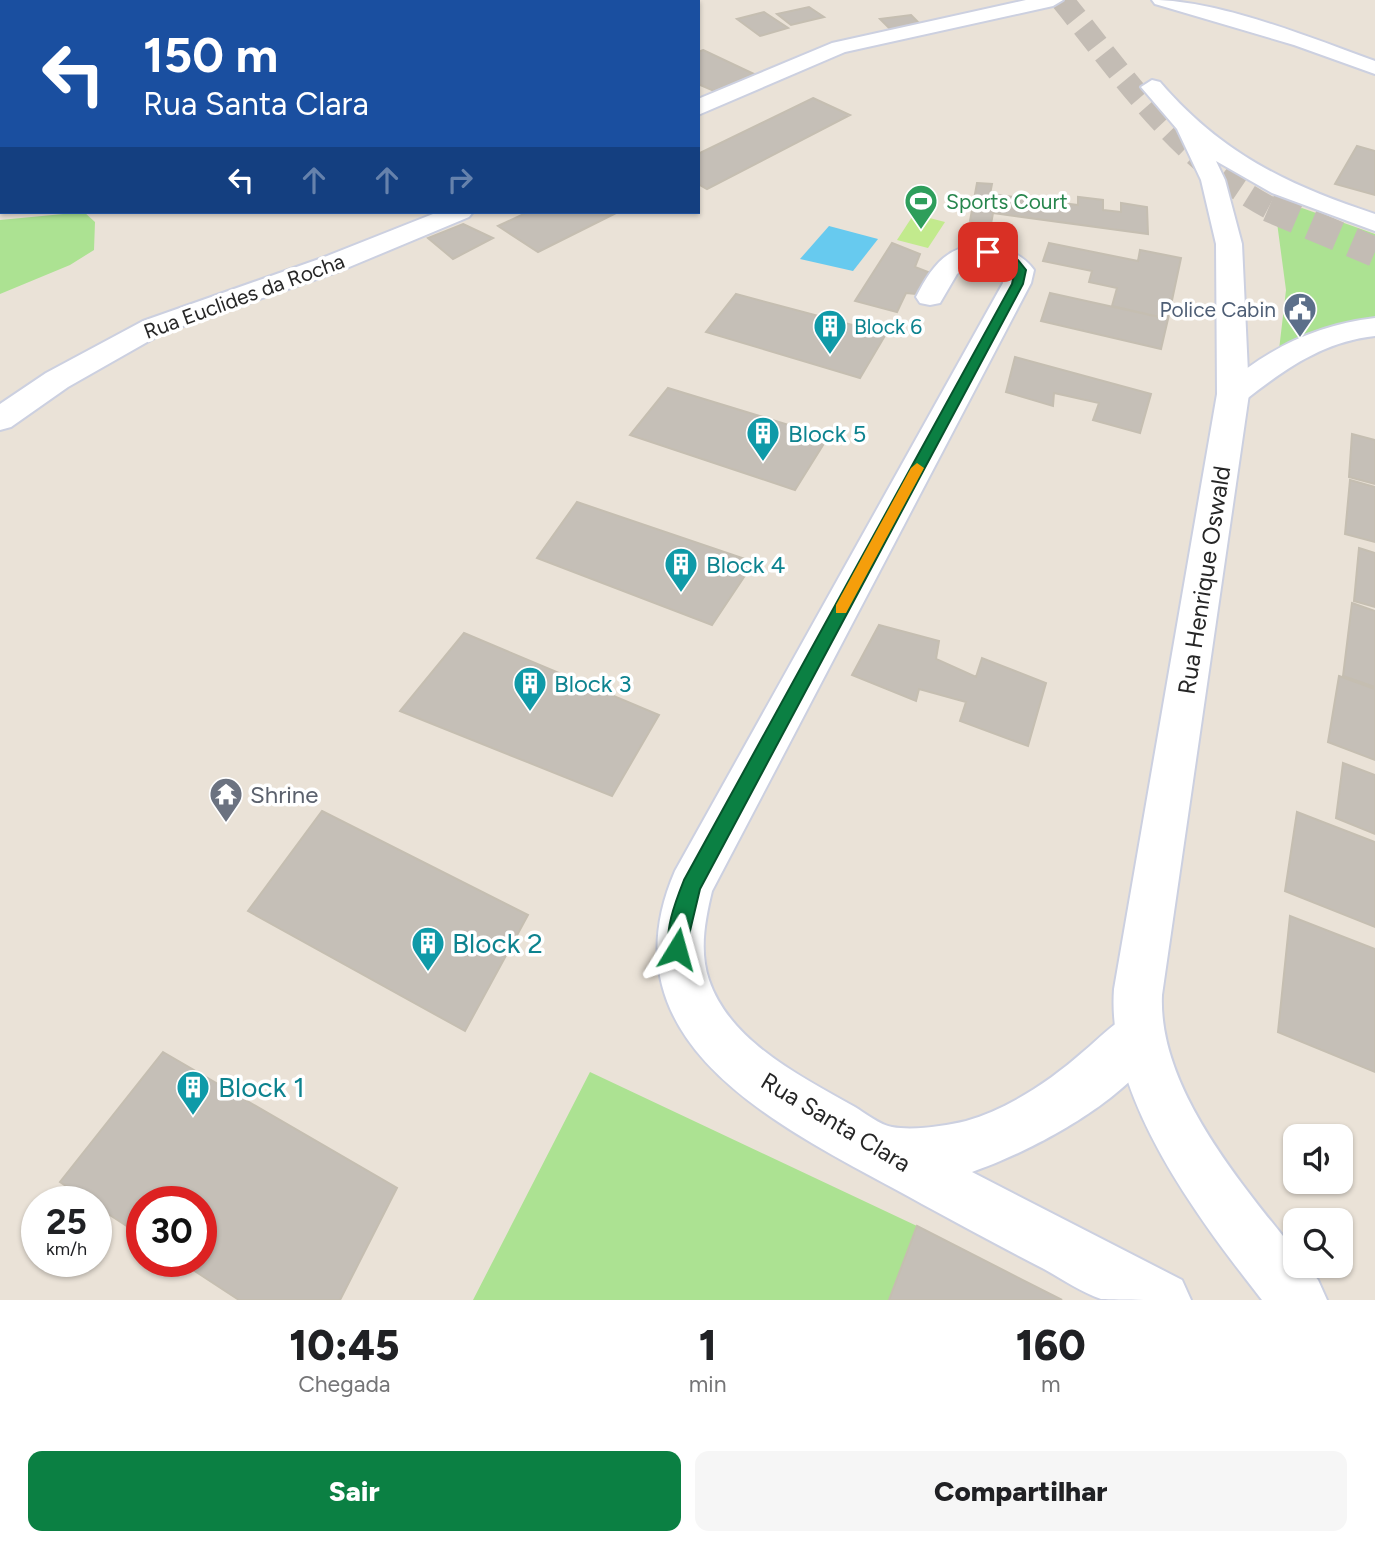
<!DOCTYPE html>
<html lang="pt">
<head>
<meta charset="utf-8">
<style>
	body { margin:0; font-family:Figtree,sans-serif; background:#f6f6f6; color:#202124; height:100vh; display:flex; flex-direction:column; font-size:26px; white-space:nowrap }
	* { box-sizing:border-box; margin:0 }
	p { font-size:23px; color:#757577 }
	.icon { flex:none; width:38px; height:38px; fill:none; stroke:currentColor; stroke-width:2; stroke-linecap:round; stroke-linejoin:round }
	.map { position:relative; height:1300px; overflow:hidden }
	.panel { display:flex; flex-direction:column; background:#fff; flex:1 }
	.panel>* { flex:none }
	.top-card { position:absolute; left:0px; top:0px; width:700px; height:214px; box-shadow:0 2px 5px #0004; background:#1a4fa0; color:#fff; overflow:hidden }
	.buttons { position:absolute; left:1283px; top:1124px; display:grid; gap:14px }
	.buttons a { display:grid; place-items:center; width:70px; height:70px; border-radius:14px; background:#fff; box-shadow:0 2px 5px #0004; font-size:35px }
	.speed { position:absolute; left:21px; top:1186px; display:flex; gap:14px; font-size:35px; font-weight:700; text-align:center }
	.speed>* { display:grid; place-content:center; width:91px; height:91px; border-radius:50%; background:#fff; box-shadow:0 2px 5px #0004; line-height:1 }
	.speed small { font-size:18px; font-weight:400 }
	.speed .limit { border:10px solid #d22; background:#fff; color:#111 }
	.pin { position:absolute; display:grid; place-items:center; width:60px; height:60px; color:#fff; margin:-30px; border-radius:14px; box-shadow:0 4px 10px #0006 }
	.me { position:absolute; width:77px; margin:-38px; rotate:8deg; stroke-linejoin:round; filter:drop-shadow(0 0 5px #0008) }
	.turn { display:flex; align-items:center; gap:24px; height:147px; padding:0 28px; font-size:32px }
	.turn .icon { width:91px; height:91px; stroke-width:2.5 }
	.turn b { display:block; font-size:49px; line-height:60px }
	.lanes { display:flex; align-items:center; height:66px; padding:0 28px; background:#0003; justify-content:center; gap:35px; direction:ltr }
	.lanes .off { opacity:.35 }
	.eta { display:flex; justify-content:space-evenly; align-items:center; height:119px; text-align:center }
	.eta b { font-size:42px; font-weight:800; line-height:49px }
	.action { display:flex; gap:14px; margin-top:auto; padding:14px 28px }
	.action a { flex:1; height:80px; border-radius:14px; background:#0b8043; color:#fff; font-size:28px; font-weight:800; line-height:80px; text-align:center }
	.action a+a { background:#f6f6f6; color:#202124 }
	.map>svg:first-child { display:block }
</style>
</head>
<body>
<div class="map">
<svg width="1375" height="1300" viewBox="0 0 1375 1300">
	<rect width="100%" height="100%" fill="#eae2d7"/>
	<path fill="#ace292" d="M0,0H571L2,2L0,176Z
		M1302,208L1375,234V321L1279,350L1286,290L1276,215Z
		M84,212L95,222L94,250L70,265L0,294V220Z
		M590,1072L917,1226L889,1300H473Z"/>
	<path fill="#c2ea8d" d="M914,214L945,222L928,248L897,240Z"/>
	<path fill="#67caef" d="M829,226L878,239L853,271L800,259Z"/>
	<path fill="#c5bfb7" stroke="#c5beb1" stroke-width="2" d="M809,7L824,17L791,25L777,14Z
		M764,12L788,28L760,36L737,19Z
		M911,15L924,28L893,32L880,19Z
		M703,50L754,74L714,91L698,84V52Z
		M813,98L850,115L707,189L698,184V154Z
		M1357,146L1375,151V195L1335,184Z
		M977,183L992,184L990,194L1078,205V197L1103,200V210L1121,212V203L1147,207L1148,234L993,213L991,224L970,221Z
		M528,212H618L538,252L498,226Z
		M463,224L493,238L453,259L428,238Z
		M892,243L920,254L915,267L933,274L916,294L906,293L897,312L855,301Z
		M1049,243L1138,261L1140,250L1181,258L1168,319L1112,306L1117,288L1089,282L1092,271L1043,261Z
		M1050,293L1168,319L1161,349L1041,321Z
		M736,294L886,334L860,378L706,332Z
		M1015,357L1151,394L1140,433L1093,420L1099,403L1054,393L1053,406L1006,392Z
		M668,388L828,437L795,490L630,435Z
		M1352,434L1375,440V484L1349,477Z
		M1350,480L1375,487V542L1345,534Z
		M577,502L754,562L712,625L537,558Z
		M1359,548L1375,553V607L1354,601Z
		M1352,603L1375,611V687L1343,676Z
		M879,625L939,641L936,659L976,677L982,658L1046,683L1028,746L960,721L966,702L919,689L916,701L852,675Z
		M464,633L659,715L612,796L400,711Z
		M1339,676L1375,689V760L1328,742Z
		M1343,763L1375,775V834L1336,818Z
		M322,811L528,915L465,1031L248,911Z
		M1297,812L1375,842V927L1285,891Z
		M1290,916L1375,949V1072L1278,1032Z
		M163,1052L397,1188L340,1300H239L181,1262H201V1202H142V1236L96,1206V1202H90L60,1182Z
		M917,1226L1062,1300H889Z"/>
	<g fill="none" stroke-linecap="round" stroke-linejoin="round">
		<path stroke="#c3bcb4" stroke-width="23" stroke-dasharray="23 11" stroke-linecap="butt" d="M1062,0C1125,78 1181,162 1272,209"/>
		<path stroke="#c3bcb4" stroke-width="30" stroke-dasharray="30 15" stroke-linecap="butt" d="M1269,207L1375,252"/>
		<defs>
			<path id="street" d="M1026,0H1063L1053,6L845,52L698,115V99L832,43Z
				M1152,0C1219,0 1311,38 1375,61V74L1294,45L1155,4Z
				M438,212H473L469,217L342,270L163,333L68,387L11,427L0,430V404L46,373L143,321L322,258Z
				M980,244C1001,246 1021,252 1034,270L1031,283L712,891C705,920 699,951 709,980C730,1042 802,1077 855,1107C865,1113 880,1125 892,1127C913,1131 945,1126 966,1121C1010,1108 1050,1081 1084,1051C1102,1036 1117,1019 1139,1010L1157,1017L1164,1035C1139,1096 1032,1151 972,1172L1182,1280L1191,1300C1170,1300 1117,1300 1101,1299C1081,1292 1062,1279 1044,1269C1003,1248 963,1226 922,1204C797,1134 597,1051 675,871L1003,283L1004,270L988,261L974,260L957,274L940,303L930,305L920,303L916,297C931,268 945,247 980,244Z
				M1375,318V336C1322,342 1285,369 1244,401L1233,404L1222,401L1217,394C1224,383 1235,377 1246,369C1286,340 1326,324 1375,318Z"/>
			<path id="secondary" d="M1152,80L1160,82C1221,153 1287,185 1375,214V231L1272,193L1216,161L1225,180L1242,244L1249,394L1162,995C1158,1087 1240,1182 1295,1251V1265H1306L1318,1280L1327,1300H1262C1198,1218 1106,1097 1114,989L1217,394L1216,244L1201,180L1177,129L1141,87Z"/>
		</defs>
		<use href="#street" stroke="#ccd0e0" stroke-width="4"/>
		<use href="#secondary" stroke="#ccd0e0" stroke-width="4"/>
		<use href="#street" fill="#fff" fill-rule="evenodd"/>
		<use href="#secondary" fill="#fff" fill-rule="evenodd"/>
	</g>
	<path fill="#0b8043" stroke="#07532c" stroke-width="2" d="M988,248L1018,260L1026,270L1023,284L700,889L684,956L677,959L671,956C662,935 676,900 684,880L1012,284L1015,270L1010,265L984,254L982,252Z"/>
	<path fill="#f59e0b" d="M917,463L924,468L846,613H836V605L911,468Z"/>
	<defs>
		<symbol id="stadium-pin" viewBox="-11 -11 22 30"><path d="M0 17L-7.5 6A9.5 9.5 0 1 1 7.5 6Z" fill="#2e9e5b" stroke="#fff"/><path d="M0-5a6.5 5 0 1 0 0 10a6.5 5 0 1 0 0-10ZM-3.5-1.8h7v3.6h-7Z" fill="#fff"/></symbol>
		<symbol id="civic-pin" viewBox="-11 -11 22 30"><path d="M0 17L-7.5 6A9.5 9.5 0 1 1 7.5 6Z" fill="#5c6f8a" stroke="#fff"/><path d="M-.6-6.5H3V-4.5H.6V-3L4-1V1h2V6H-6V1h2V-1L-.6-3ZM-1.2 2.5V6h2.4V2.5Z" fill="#fff"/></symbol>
		<symbol id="building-pin" viewBox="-11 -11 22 30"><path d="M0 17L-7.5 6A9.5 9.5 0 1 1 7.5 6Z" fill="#0f9aa8" stroke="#fff"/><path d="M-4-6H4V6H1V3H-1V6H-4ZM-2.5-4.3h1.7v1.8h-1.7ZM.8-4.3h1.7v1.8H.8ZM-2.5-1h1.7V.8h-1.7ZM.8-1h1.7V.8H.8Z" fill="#fff"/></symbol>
		<symbol id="temple-pin" viewBox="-11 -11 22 30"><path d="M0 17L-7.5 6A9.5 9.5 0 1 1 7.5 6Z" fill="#6b7280" stroke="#fff"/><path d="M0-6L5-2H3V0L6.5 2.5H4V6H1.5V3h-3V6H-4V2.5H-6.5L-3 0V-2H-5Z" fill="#fff"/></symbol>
	</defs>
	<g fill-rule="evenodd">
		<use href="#stadium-pin" x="902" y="182" width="38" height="52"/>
		<use href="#civic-pin" x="1281" y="290" width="38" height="52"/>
		<use href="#building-pin" x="811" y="307" width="38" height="52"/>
		<use href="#building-pin" x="744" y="414" width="38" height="52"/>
		<use href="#building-pin" x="662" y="545" width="38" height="52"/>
		<use href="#building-pin" x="511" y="664" width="38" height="52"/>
		<use href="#temple-pin" x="207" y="775" width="38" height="52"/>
		<use href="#building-pin" x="409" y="924" width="38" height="52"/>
		<use href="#building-pin" x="174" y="1068" width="38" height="52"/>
	</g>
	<g text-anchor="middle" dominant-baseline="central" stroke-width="7" stroke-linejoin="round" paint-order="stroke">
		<g font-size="21" fill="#27864d" stroke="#fff" text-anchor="start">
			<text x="946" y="201">Sports Court</text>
		</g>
		<g font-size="21" fill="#262626" stroke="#fff">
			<text transform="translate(244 296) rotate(-20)">Rua Euclides da Rocha</text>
		</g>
		<g font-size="21" fill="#4e5e75" stroke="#fff" text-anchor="end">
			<text x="1276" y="309">Police Cabin</text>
		</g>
		<g font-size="21" fill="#0d838f" stroke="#fff" text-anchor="start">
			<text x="854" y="326">Block 6</text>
		</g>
		<g font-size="24" fill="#0d838f" stroke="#fff" text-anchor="start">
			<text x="788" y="433">Block 5</text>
			<text x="706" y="564">Block 4</text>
			<text x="554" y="683">Block 3</text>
		</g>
		<g font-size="24" fill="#262626" stroke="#fff">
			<text transform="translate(1204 580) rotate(-81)">Rua Henrique Oswald</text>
			<text transform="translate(836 1122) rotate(31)">Rua Santa Clara</text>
		</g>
		<g font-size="24" fill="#5b616d" stroke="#fff" text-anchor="start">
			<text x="250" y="794">Shrine</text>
		</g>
		<g font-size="28" fill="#0d838f" stroke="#fff" text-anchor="start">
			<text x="452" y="943">Block 2</text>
			<text x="218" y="1087">Block 1</text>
		</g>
	</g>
</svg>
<div class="buttons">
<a><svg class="icon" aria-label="sound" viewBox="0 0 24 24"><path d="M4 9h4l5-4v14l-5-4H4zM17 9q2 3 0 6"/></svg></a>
<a><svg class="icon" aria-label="search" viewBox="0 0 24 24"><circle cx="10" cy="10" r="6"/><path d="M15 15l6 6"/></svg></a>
</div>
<div class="speed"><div>25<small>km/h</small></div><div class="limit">30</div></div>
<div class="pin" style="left:988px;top:252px;background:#d93025"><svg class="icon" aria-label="arrive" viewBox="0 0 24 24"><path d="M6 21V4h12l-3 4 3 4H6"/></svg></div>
<svg class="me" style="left:677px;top:949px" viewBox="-20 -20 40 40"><path d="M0-17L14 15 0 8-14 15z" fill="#0b8043" stroke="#fff" stroke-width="4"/></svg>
<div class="top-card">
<div class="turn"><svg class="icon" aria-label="left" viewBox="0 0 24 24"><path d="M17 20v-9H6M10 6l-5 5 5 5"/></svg><div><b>150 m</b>Rua Santa Clara</div></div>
<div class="lanes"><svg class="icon" aria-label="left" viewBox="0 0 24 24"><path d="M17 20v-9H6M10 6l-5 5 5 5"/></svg><svg class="icon off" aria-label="ahead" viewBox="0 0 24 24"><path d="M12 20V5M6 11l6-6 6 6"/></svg><svg class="icon off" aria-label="ahead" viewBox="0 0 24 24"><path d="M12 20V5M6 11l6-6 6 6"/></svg><svg class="icon off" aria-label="right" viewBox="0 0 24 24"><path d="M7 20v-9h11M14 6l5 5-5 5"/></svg></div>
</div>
</div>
<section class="panel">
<div class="eta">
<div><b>10:45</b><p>Chegada</p></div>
<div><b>1</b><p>min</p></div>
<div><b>160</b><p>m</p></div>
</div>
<div class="action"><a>Sair</a><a>Compartilhar</a></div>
</section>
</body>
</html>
